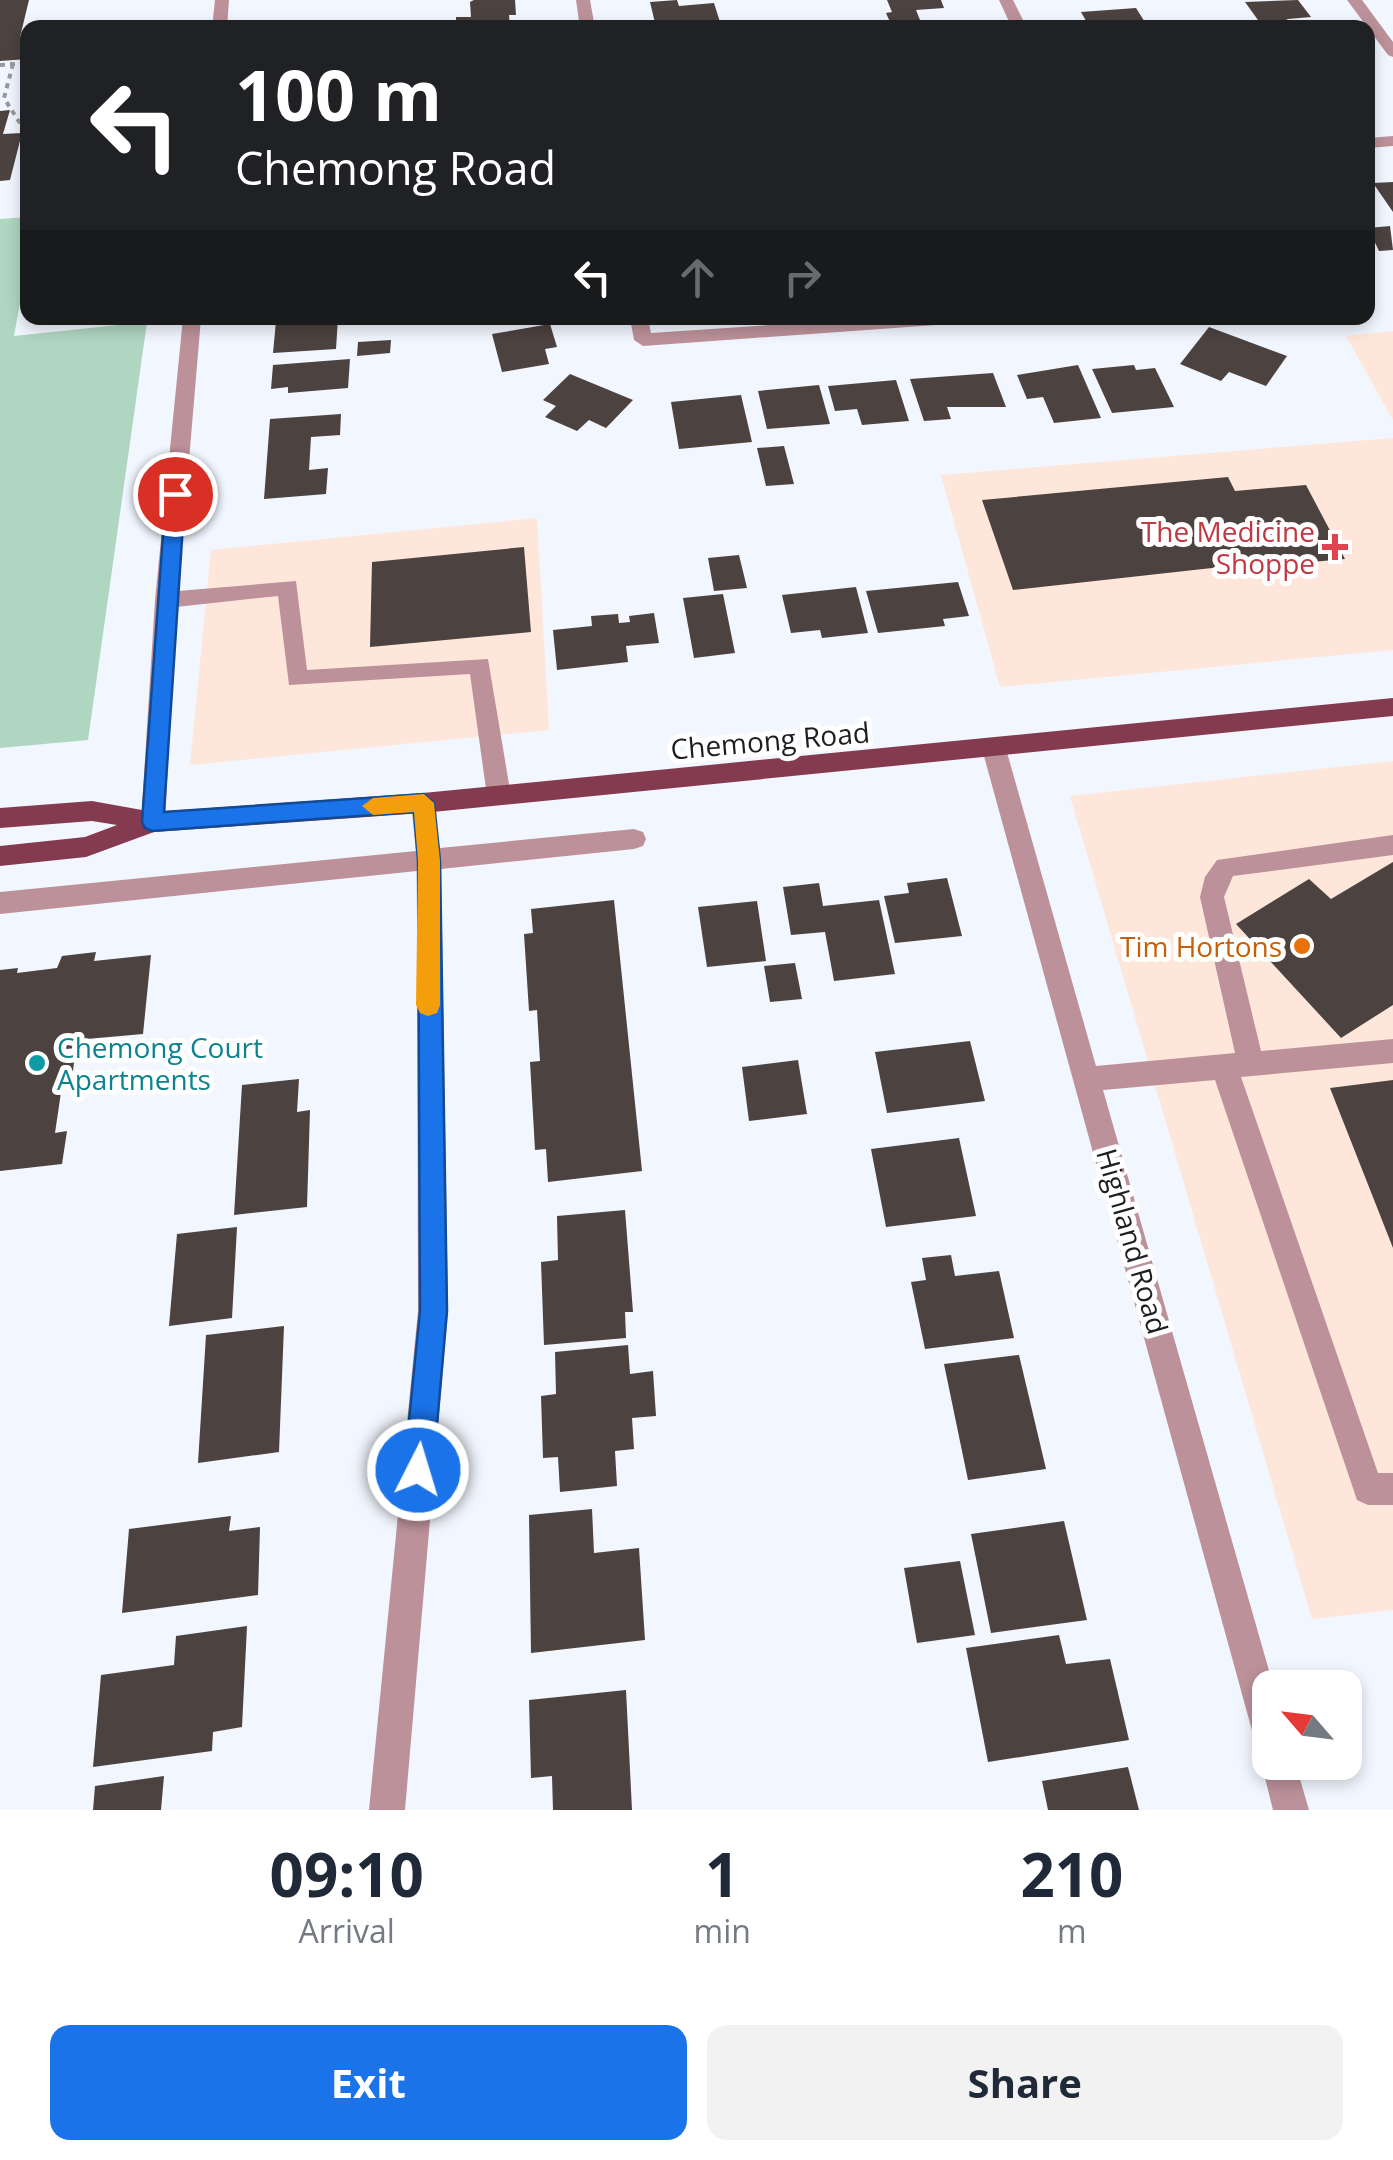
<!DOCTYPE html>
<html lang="en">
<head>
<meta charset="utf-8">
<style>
	body { margin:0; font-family:"Open Sans",sans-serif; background:#f2f2f3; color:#1f2937; height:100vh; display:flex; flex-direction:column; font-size:38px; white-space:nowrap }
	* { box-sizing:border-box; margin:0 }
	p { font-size:32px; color:#747a83 }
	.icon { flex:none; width:55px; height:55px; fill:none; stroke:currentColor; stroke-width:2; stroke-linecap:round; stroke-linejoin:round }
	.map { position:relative; height:1810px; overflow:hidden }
	.panel { display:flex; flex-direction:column; background:#fff; flex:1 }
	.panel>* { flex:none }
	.guide { position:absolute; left:20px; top:20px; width:1355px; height:305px; border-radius:20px; box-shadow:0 5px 15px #0003; background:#202124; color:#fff; overflow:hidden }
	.needle { width:65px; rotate:298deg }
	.controls { position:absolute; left:1252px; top:1670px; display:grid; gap:20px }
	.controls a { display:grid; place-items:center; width:110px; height:110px; border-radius:20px; background:#fff; box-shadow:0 5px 15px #0003; font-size:50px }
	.pin { position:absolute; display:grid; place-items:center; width:85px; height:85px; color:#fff; margin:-42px; border:5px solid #fff; border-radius:50%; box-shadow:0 2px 10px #0007 }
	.me { position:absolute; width:110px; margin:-55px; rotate:5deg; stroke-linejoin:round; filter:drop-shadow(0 0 8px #0008) }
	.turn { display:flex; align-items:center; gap:35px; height:210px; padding:0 50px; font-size:45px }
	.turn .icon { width:130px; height:130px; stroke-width:2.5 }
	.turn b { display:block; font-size:70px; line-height:85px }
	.lanes { display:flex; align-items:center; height:95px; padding:0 50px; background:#0003; justify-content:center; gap:50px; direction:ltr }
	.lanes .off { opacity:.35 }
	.eta { display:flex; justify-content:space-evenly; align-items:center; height:170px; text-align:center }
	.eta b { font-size:60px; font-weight:700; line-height:70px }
	.button { display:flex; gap:20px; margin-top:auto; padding:20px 50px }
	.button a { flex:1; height:115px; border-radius:20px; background:#1a73e8; color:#fff; font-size:40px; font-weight:700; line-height:115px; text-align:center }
	.button a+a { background:#f2f2f3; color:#1f2937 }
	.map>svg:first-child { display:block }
</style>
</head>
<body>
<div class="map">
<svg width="1393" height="1810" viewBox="0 0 1393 1810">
	<rect width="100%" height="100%" fill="#f2f6fe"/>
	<path fill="#fee7da" d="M1393,331V420L1346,336Z
		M1393,438V650L1000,687L941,475Z
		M537,518L549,730L190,765L211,550Z
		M1393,761V1610L1312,1619L1070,796Z"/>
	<path fill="#afd6c1" d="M27,217V263L14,336L147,322L88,740L0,748V219Z"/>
	<path fill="#4c4240" d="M0,0H29L20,37H28V59L0,61Z
		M474,0H515L516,15H509L510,28H456V17H471L470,2Z
		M677,0L679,6L714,3L720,22L656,27L650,2Z
		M887,0H941L944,8L916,10L920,20L890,22L886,13L892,12Z
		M1298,0L1311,17L1288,19L1284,21L1287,26L1263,27L1245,2Z
		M1136,8L1148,27L1090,28L1081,12Z
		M10,110L3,134L22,133L10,180L0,181V111Z
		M1393,182V212L1373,183Z
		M1390,226L1393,250L1379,251L1368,228Z
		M338,318L336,349L273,353L276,321Z
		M550,324L557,347L545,349L549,364L502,372L492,334Z
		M1209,327L1287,356L1266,386L1229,372L1221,381L1180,364Z
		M391,340L390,353L357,356L358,342Z
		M350,359L348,388L288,393V387L271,389L273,365Z
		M1078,365L1101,418L1054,423L1043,397L1027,399L1017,375Z
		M1134,365L1136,370L1155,368L1174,407L1112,413L1092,369Z
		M993,373L1006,407H947L951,419L924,421L910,379Z
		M570,374L633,400L606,428L589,420L577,431L545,417L556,406L543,400Z
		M896,380L909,421L862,425L857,409L835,411L828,386Z
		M819,385L830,424L767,429L758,391Z
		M741,395L752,442L679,449L671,402Z
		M341,414L340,435L311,437L309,470L328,468L326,494L264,499L270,419Z
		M784,446L794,484L766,486L757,448Z
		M1228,477L1235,491L1306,485L1345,559L1268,566L1266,562L1013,590L982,500Z
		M524,547L531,632L370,647L372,562Z
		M739,555L747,588L714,591L708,558Z
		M958,582L969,616L943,619L945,626L878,633L866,591Z
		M856,587L868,633L822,638L820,630L791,633L782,595Z
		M723,594L735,653L694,658L683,598Z
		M654,613L659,643L626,646L628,662L557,670L553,630L592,626L591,616L618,614L619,623L630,622L629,616Z
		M1393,862V1005L1341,1038L1236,924L1309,879L1331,899Z
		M947,878L962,936L895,943L884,896L909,893L907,883Z
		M819,883L823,906L879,900L895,974L834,981L825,932L791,935L783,887Z
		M614,900L642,1171L548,1182L546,1149L535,1150L530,1062L540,1061L537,1010L529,1011L524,934L533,933L531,909Z
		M757,901L766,961L707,967L698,907Z
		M96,952L94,961L151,955L143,1034L87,1039L86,1047L66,1049V1055L75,1054L73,1071L64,1072L55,1133L67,1131L62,1164L0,1171V970L18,968L17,973L57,968L62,956Z
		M795,963L802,999L770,1002L764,966Z
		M970,1041L985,1101L887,1113L875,1052Z
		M798,1060L807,1114L749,1121L742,1067Z
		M299,1079L297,1112L310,1110L307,1207L234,1215L242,1085Z
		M1393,1080V1248L1330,1088Z
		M959,1138L976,1216L886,1227L871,1149Z
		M625,1210L633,1312H625L626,1338L544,1345L541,1262L558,1260L557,1216Z
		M237,1227L232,1318L169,1326L177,1234Z
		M951,1255L955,1276L999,1271L1014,1338L925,1349L911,1282L926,1280L922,1258Z
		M284,1326L279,1452L198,1463L206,1335Z
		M628,1345L630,1374L653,1371L656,1416L632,1418L634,1449L615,1451L617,1486L560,1492L558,1457L543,1458L541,1396L556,1394L555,1352Z
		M1019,1355L1046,1469L968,1480L944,1364Z
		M592,1509L594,1553L639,1548L645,1640L531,1653L529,1515Z
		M231,1516L229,1531L260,1527L258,1595L122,1613L129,1529Z
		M1064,1521L1087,1620L991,1633L971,1534Z
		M960,1561L975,1635L917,1643L904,1568Z
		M247,1626L242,1727L213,1732L212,1751L93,1767L101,1675L174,1665L176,1636Z
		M1059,1635L1066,1664L1110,1659L1129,1740L988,1762L966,1648Z
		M626,1690L632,1810H553L552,1776L531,1778L529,1700Z
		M1128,1767L1139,1810H1048L1042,1781Z
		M164,1776L161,1810H93L95,1786Z"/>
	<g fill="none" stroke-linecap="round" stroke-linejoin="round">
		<path stroke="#96999f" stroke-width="4" stroke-dasharray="5 5" stroke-linecap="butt" d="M68,27L192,22
			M13,64L4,98L28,136
			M0,65L28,63
			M22,167L28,139"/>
		<path fill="#bc919a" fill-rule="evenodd" d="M215,0H229L227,28H212Z
			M576,0H590L595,28H580Z
			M999,0H1013L1027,28H1012Z
			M1347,0H1362L1393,42V57L1388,55Z
			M1393,136V146L1368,148V138Z
			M183,318H201L178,591L296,581L307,670L488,659L511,796L507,803H491L487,796L470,674L289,685L278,596L176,607L165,822L162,829H144L141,822L155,600Z
			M630,318H648L651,333L876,318H959L950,324L643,346L634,340Z
			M994,740L1006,749L1096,1066L1235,1053L1200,897L1205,877L1217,860L1393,835V855L1233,876L1224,897L1261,1051L1393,1039V1063L1241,1077L1378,1473H1393V1505H1368L1357,1500L1215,1080L1103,1090L1274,1688H1270V1762H1295L1309,1810H1273L1261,1762L1266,1750L1258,1746L1253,1734L982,749Z
			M423,793L431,796L440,848L634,829L643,832L646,839L643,846L634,849L441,869L448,1311L405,1810H369L418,1311L417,871L0,914V892L416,851L411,803L415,796Z"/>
		<path fill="#843b50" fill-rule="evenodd" d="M1393,698V716L423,813L154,832L86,857L0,866V846L85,837L117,825L92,821L0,828V808L92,801L153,812L423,793Z"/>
	</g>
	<path fill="#1a73e8" stroke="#114b97" stroke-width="2.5" d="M175,488L185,494L164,812L424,794L434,803L440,861L447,1311L433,1470L428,1480L418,1484L408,1480L404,1470L420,1311L418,861L414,812L152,831L145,828L142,822L166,494Z"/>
	<path fill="#f59e0b" d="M424,794L434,803L440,861V1005L437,1013L428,1016L420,1013L416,1005L418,861L414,812L373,815L362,806L373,798Z"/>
	<path fill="#e0444e" stroke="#fff" stroke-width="4" d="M1330 532h10v10h10v10h-10v10h-10v-10h-10v-10h10z"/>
	<circle fill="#e8710a" stroke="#fff" stroke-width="4" cx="1302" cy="946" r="10"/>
	<circle fill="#0f9aa8" stroke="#fff" stroke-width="4" cx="37" cy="1063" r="10"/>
	<g text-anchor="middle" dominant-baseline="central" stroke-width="10" stroke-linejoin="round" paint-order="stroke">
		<g font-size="28" fill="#be3a42" stroke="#fff" text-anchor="end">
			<text x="1315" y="531">The Medicine<tspan x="1315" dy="32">Shoppe</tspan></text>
		</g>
		<g font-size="28" fill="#1c1e21" stroke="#fff">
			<text transform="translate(770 740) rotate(-5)">Chemong Road</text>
			<text transform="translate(1133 1241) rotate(74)">Highland Road</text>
		</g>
		<g font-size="28" fill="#c56008" stroke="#fff" text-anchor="end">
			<text x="1282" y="946">Tim Hortons</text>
		</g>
		<g font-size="28" fill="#0d838f" stroke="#fff" text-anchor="start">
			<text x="57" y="1047">Chemong Court<tspan x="57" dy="32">Apartments</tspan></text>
		</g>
	</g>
</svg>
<div class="controls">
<a><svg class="needle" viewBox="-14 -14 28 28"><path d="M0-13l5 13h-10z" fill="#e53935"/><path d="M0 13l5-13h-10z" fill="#747a83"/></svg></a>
</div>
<div class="pin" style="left:175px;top:494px;background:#d93025"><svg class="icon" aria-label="arrive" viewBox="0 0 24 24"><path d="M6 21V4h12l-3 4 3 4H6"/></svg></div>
<svg class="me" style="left:418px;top:1470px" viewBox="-20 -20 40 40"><circle r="17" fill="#1a73e8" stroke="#fff" stroke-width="3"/><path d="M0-11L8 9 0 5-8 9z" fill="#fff"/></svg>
<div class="guide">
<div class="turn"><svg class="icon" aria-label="left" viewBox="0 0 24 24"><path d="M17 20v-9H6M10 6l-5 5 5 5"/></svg><div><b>100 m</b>Chemong Road</div></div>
<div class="lanes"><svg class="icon" aria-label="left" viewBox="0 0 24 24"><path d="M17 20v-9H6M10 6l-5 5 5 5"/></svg><svg class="icon off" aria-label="ahead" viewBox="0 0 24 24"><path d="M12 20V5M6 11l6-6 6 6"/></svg><svg class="icon off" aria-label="right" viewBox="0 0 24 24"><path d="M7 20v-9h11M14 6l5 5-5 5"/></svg></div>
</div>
</div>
<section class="panel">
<div class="eta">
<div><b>09:10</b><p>Arrival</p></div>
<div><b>1</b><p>min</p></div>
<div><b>210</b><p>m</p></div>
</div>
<div class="button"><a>Exit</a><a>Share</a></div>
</section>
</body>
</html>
